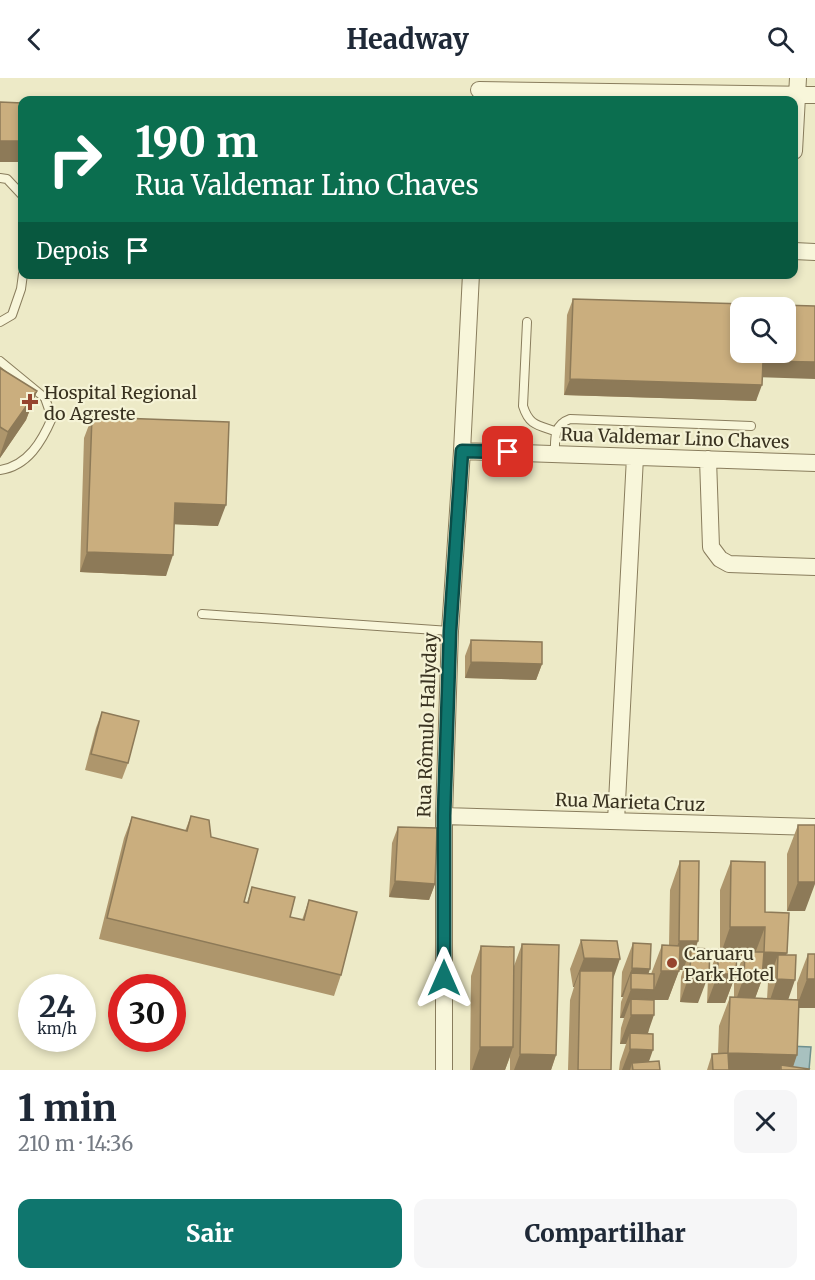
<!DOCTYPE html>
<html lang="pt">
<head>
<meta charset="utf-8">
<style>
	body { margin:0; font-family:Merriweather,serif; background:#f6f6f7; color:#1f2937; height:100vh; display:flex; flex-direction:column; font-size:22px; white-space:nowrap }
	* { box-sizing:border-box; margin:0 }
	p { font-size:20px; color:#747a83 }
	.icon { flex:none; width:33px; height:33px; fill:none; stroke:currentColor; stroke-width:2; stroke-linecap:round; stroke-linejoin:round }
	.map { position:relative; height:992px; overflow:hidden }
	.panel { display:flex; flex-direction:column; background:#fff; flex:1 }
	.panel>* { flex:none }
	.banner { position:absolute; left:18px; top:18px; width:780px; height:183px; border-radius:12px; box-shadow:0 3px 9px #0003; background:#0b6e4f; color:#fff; overflow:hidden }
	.fabs { position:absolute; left:730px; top:219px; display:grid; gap:12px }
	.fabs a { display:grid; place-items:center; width:66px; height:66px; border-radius:12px; background:#fff; box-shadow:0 3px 9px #0003; font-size:30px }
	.speed { position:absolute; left:18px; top:896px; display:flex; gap:12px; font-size:30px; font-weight:700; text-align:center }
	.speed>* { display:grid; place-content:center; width:78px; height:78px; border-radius:50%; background:#fff; box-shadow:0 3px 9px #0003; line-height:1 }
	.speed small { font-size:15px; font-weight:400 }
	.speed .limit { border:9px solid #d22; background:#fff; color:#111 }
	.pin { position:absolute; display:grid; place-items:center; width:51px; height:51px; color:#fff; margin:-26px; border-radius:12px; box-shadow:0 3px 9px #0006 }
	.me { position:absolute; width:66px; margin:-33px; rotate:0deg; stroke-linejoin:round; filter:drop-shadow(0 0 4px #0008) }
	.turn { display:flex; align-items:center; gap:21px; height:126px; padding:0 18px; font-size:27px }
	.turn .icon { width:78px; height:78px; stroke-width:2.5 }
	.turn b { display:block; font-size:42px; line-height:51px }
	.then { display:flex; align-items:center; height:57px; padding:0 18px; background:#0003; gap:12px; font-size:22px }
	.round { display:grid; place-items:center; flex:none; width:63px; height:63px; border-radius:12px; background:#f6f6f7 }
	.headline { display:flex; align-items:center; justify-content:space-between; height:102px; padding:0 18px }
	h1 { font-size:36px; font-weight:800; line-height:45px }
	.cta { display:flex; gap:12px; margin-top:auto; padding:12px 18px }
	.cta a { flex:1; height:69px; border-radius:12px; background:#0f766e; color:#fff; font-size:24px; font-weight:800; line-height:69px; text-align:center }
	.cta a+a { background:#f6f6f7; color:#1f2937 }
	header { display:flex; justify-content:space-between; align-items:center; height:78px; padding:0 18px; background:#fff; font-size:27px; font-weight:800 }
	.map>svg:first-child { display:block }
</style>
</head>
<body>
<header><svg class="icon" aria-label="back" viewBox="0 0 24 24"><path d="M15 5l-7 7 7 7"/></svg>Headway<svg class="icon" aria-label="search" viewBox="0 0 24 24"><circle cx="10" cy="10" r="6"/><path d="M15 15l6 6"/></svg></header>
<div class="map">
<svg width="815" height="992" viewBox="0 0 815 992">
	<rect width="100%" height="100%" fill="#edeac7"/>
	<path fill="#a8c1bf" stroke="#6f908f" stroke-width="1.5" d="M788,968L811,969L809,992H787Z"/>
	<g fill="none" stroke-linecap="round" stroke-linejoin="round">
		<defs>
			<path id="lane" d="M0,100L7,101L22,117
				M0,244L12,237L21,211L23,196
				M527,244L523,328C529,347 537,347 555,353
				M0,283L45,320L52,340C42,363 28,388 0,392
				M555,376C555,361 553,347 570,341L751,348
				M202,536L450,553"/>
			<path id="street" d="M479,12L815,17
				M794,73L798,0
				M794,173L815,174
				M462,373L815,385
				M708,381L711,469L720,481L729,486L815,489
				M444,738L815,749
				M616,743L635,379
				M444,992V738L450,553L462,373L471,196"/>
		</defs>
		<use href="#lane" stroke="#897d5d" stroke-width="10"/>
		<use href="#street" stroke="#897d5d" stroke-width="18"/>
		<use href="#lane" stroke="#f8f6da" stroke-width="8"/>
		<use href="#street" stroke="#f8f6da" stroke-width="16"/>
	</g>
	<path fill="#ae966c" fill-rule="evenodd" d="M573,221L762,299L756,323L564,317L567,237Z
		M0,290L37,313L26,342L0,380Z
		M92,339L218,448L174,446L166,498L80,494L84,360Z
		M471,562L542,586L536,602L465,600V578Z
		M102,634L128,685L122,701L85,692L96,650Z
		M191,738L211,759L244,824L247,825L252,809L290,839L302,842L309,822L341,897L334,918L99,861L124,760L132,739L185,753Z
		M798,747L805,833H787V776Z
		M398,749L435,806L429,822L389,819L392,765Z
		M680,783L696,870L698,925L680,924L681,899L683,892H679L668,922H654L648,956L649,984L660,992H619L620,984L626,966H620L621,950L624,940H620L621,924L623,919H621L622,894L633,865L648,896H651L662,867L669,868L670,812Z
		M731,783L765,834L786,877L788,921H797V905L808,876L815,930H799L793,989L808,992H707L712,976H718L719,948L730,919L734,920V903L743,878H736V896L725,925H707L708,900L718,871H720V812ZM761,904H768L767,921L755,920Z
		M581,862L613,902L611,992H568L570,922L574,909H573L570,891Z
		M522,866L556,977L551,992H510V979L505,992H470L471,898L481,868L514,888Z"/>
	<path fill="#8d7a58" d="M0,63H22V84H0Z
		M763,283L815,284V301L757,299Z
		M570,301L762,307L756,323L564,317Z
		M37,313L26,342L0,380V377L8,354Z
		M175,425L226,427L218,448L167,446Z
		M87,474L173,477L166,498L80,494Z
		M471,584L542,586L536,602L465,600Z
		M395,803L435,806L429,822L389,819Z
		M798,804H815V806L805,833H787Z
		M730,849H765L754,878L745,874L743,878H720Z
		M679,863H698L691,884V870L683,892H669Z
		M764,874L787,875L777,901L795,902L785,931H767L777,901L778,877L768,904H761L752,929L734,928L744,899Z
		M584,880L620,881L610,910L580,893L574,909H573Z
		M632,890L650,891L643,912H654L661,893H679L668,922H651L654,937L644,966L630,955L626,966H620L631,937V921L624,940H620L631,911V895L623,919H621Z
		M690,895L709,896L698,925L680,924Z
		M718,896H736L725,925H707Z
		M807,901H815V930H796Z
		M480,969H513L505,992H472Z
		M630,971L653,972L646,992L632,985L630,992H622Z
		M728,975L797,977L792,992L781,987L780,992H722Z
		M520,976L556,977L551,992H514Z"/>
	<path fill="#caae7e" stroke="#8d7a58" stroke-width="1.5" fill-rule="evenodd" d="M0,24L22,25V63H0Z
		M573,221L815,228V284L763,283L762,307L570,301ZM741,230H786V274H741Z
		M0,290L37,313L8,354L0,349Z
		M92,339L229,344L226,427L175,425L173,477L87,474Z
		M471,562L542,564V586L471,584Z
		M102,634L139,643L128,685L91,676Z
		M191,738L209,742L211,759L258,771L244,824L248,825L252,809L295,819L290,839L304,842L309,822L357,834L341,897L107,840L132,739L187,753Z
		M798,747H815V804H798Z
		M398,749L437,750L435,806L395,803Z
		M680,783H699L698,863H679Z
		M731,783L765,784V834L789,835L787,875L764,874L765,849H730Z
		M581,862L617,863L620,881L584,880Z
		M633,865L651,866L650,891L632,890Z
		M522,866L559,867L556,977L520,976Z
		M662,867L680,868L679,893H661Z
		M481,868L514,869L513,969H480Z
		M691,870L710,871L709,896L690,895Z
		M718,871L737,872L736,896H718Z
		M745,874H764L762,900L744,899Z
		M808,876H815V901H807Z
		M778,877H796L795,902L777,901Z
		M580,893H613L611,992H578Z
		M631,895L654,896V912L631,911Z
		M730,919L799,922L797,977L728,975Z
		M631,921L654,922V937H631Z
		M630,955L653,956V972L630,971Z
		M728,975L729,992H713L712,976Z
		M659,983L660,992H633L632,985Z
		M781,987L809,991L808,992H781Z"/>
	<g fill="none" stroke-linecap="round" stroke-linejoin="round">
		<defs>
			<path id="route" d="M444,900V738L450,553L462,373L508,374"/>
		</defs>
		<use href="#route" stroke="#0a4d48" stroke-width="15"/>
		<use href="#route" stroke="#0f766e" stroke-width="10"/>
	</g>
	<g fill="#96442e" stroke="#f5f3d6" stroke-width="2">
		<path d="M27 315h6v6h6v6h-6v6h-6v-6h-6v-6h6z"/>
		<circle cx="672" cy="885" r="6"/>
	</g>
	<g text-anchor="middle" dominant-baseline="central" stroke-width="4.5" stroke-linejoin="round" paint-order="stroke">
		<g font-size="18" fill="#393220" stroke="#f5f3d6" text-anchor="start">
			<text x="44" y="314">Hospital Regional<tspan x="44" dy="21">do Agreste</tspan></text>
			<text x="684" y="875">Caruaru<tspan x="684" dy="21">Park Hotel</tspan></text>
		</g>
		<g font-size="18" fill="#393220" stroke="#f5f3d6">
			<text transform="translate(675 360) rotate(2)">Rua Valdemar Lino Chaves</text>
			<text transform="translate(427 647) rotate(-88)">Rua Rômulo Hallyday</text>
			<text transform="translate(630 724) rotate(2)">Rua Marieta Cruz</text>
		</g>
	</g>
</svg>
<div class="fabs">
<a><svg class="icon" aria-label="search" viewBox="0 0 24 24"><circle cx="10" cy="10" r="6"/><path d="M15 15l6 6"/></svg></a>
</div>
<div class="speed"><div>24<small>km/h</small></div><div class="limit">30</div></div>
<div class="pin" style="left:508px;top:374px;background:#d93025"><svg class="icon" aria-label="arrive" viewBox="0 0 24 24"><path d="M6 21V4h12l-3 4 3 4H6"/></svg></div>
<svg class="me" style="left:444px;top:900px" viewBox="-20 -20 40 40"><path d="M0-17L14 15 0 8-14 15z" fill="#0f766e" stroke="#fff" stroke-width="4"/></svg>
<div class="banner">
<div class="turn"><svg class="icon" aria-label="right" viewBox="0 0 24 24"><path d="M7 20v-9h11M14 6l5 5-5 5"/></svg><div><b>190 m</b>Rua Valdemar Lino Chaves</div></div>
<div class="then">Depois<svg class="icon" aria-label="arrive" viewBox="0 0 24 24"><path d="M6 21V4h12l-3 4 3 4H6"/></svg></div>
</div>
</div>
<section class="panel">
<div class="headline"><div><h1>1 min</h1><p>210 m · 14:36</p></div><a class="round"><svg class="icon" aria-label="close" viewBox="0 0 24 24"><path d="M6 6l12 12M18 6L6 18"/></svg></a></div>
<div class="cta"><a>Sair</a><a>Compartilhar</a></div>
</section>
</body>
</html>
